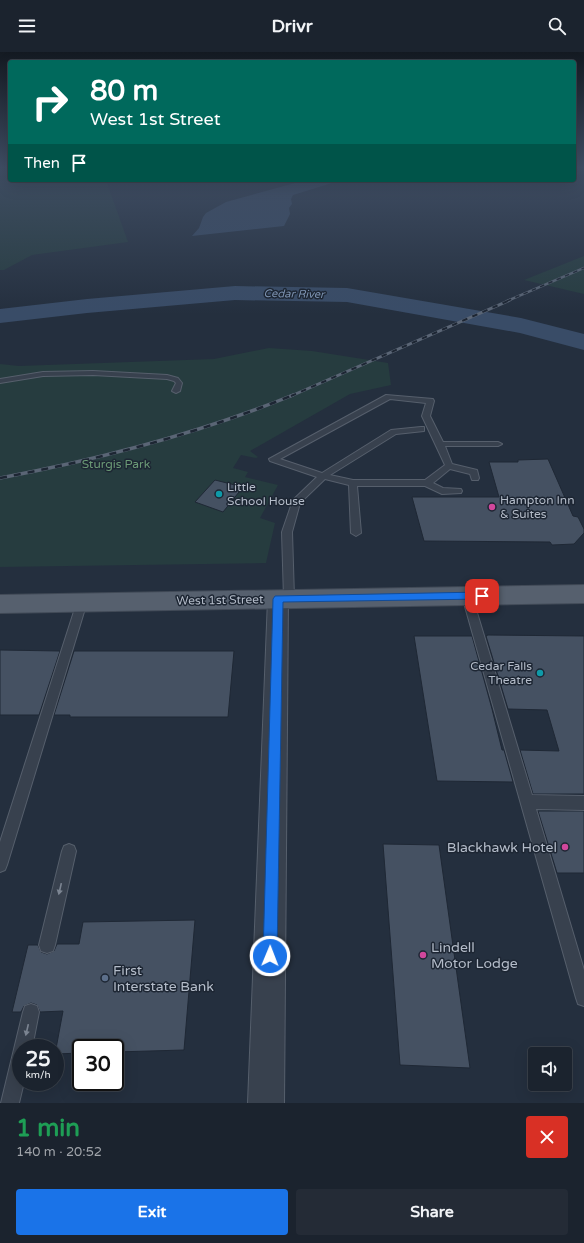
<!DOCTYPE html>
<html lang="en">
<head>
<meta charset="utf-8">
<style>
	body { margin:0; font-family:"Varela Round",sans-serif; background:#242b36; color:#f1f3f6; height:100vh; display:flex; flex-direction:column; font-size:15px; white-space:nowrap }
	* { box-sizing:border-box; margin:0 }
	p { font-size:13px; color:#a0a4aa }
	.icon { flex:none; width:22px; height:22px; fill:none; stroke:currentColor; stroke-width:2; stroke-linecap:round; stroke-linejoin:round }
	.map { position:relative; height:1051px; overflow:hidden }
	.panel { display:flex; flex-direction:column; background:#1b232e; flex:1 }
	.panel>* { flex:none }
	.top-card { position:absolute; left:8px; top:8px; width:568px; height:122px; border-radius:4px; box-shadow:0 4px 16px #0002,0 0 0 1px #39404a; background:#00695c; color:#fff; overflow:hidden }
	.fabs { position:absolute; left:528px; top:995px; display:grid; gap:8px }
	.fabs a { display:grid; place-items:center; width:44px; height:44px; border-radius:4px; background:#1b232e; box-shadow:0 4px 16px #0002,0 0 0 1px #39404a; font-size:20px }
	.speed { position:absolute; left:12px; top:987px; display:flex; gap:8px; font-size:20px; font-weight:700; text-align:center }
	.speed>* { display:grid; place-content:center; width:52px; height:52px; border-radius:50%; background:#1b232e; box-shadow:0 4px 16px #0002,0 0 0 1px #39404a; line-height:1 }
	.speed small { font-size:10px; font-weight:400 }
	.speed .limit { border:2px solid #111; border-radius:6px; background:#fff; color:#111 }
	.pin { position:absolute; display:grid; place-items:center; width:34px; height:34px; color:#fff; margin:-17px; border-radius:8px; box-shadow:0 2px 6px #0006 }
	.me { position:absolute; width:44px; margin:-22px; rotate:1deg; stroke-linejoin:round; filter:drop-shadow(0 0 3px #0008) }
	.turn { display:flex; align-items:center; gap:14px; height:84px; padding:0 16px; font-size:18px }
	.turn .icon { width:52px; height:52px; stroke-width:2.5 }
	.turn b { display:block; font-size:28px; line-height:34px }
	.then { display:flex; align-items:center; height:38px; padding:0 16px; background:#0003; gap:8px; font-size:15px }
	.round { display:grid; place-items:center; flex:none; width:42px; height:42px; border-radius:4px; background:#242b36 }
	.headline { display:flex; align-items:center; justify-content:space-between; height:68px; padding:0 16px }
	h1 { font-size:24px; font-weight:700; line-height:30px; color:#1e9e55 }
	.cta { display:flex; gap:8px; margin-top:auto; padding:8px 16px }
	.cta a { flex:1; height:46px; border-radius:4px; background:#1a73e8; color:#fff; font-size:16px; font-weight:700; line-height:46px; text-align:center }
	.cta a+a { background:#242b36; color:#f1f3f6 }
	header { display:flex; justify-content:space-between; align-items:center; height:52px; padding:0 16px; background:#1b232e; font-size:18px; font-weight:700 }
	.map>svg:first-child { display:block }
</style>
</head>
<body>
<header><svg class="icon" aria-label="menu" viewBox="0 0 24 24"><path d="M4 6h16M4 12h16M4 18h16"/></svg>Drivr<svg class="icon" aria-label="search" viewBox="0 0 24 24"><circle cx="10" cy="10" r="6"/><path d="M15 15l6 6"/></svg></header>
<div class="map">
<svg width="584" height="1051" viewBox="0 0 584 1051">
	<rect width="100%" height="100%" fill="#242f3e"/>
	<path fill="#263c3f" d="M0,115H10V128H106L128,190L32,203L4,218H0Z
		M584,204V242L524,228Z
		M269,296L312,299L388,311L391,333L350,342L250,399L258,405L256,406L241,403L233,416L248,420L245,425L278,433L260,466L275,471L266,511L0,515V312L19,314L214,307Z"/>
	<path fill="#394c67" d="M306,128H347L332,131L293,143L291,147L292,152L289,156L290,162L284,174L192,184L199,176L203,165L206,161L226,150Z"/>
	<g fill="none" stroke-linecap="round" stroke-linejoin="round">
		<path fill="#394c67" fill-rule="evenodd" d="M235,234L347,236L521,266L584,282V298L520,281L347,250L235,248L87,261L0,271V257L87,247Z"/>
	</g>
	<path fill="#455162" stroke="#1f2835" d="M548,407L573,464L578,465L584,477V481L574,492L552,493L550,490L424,489L412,445H499L489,410H518V408Z
		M215,428L243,435L223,460L195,450Z
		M487,583L584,584V742H533L520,698L559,699L547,658L508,657L486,584H487Z
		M414,584H472L492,657L502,698H504L513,730L437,729Z
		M0,598L60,599L39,663H0Z
		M74,599H234L228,665H70V663H54Z
		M538,759H584V821H557Z
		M383,792L439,793L470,1016L400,1013Z
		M195,868L184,998L115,1000V996H81V1001L55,1002L63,959L40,960L37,953L31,951L24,954L21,960H12L28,893H38L41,900L47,902L54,899L57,892H79L83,870Z"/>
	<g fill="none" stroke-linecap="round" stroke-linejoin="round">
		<defs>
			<path id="service" d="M93,319L167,323L178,326L182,331L180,339L176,341L172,339L176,331L174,329L167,327L93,323L43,324L0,331V327L43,320Z
				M386,343L433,347L434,349L430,364L443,390H498L502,392L498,394H445L452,412L477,418L479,426L478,428H472L470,422L450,417L433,431L443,436L461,437L462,439L461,441L442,442L425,434H357L361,481L356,484L351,481L349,433L325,427L300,451L292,480L294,546L293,549H285L284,546L282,480L293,448L317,425L270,409L269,407ZM390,347L426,351L422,364L445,413L425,428H353L330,423L396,382L424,379V375H421L391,378L322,421L280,407Z
				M467,540L471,541L472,544L532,743L584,744V758L536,757L584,918V954L578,952L576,946L462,544L463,541Z
				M82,546L86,547L87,550L7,813L5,818L0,820V790L77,550L78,547Z
				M69,792L74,794L76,799L55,893L53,899L47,901L41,899L39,893L62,799L64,794Z
				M31,952L37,954L39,960L32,996H21V1030H24L19,1051H1L23,960L25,954Z"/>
			<path id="minor" d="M278,539L285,541L288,547L284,1051H248L268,547L271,541Z"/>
			<path id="primary" d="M584,533V551L0,561V543Z"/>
		</defs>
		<use href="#service" stroke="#565f6c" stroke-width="2"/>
		<use href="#minor" stroke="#565f6c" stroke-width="2"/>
		<use href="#primary" stroke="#414a57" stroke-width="2"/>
		<use href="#service" fill="#38414e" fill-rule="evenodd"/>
		<use href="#minor" fill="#38414e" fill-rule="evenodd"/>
		<use href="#primary" fill="#56606e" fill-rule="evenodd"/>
		<defs>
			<path id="rail-far2" d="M507,249L584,216"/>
			<path id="rail-far1" d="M291,344L510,248"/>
			<path id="rail" d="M0,426C101,407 198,382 293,343"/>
		</defs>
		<use href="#rail-far2" stroke="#5a6575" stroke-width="2.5"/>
		<use href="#rail-far1" stroke="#5a6575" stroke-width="3"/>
		<use href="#rail" stroke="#5a6575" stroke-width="3.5"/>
		<use href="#rail-far2" stroke="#1d2633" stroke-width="1.5" stroke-dasharray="4.5" stroke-linecap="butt"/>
		<use href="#rail-far1" stroke="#1d2633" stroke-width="2" stroke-dasharray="5.5" stroke-linecap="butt"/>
		<use href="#rail" stroke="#1d2633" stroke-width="2.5" stroke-dasharray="7" stroke-linecap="butt"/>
	</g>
	<defs><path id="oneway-solid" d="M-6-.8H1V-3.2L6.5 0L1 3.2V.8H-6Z"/></defs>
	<g fill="#7c8592">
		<use href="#oneway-solid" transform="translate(60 837) rotate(103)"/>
		<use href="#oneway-solid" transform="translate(27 978) rotate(103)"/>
	</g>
	<linearGradient id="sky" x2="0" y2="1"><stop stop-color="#141a22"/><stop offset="0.44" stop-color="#3f4d63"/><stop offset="1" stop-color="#3f4d63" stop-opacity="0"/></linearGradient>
	<rect width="584" height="262" fill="url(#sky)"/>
	<path fill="#1a73e8" stroke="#114b97" d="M482,540L487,544L482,547L283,550L277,904L275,909L270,911L265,909L263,904L273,547L275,544Z"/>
	<g fill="#0f9aa8" stroke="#1d2633" stroke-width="1.5">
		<circle cx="219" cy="442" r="4"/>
		<circle cx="540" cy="621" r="4"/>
	</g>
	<g fill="#d1479c" stroke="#1d2633" stroke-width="1.5">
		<circle cx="492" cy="455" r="4"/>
		<circle cx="565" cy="795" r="4"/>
		<circle cx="423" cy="903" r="4"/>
	</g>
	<circle fill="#5c6f8a" stroke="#1d2633" stroke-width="1.5" cx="105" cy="926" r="4"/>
	<g text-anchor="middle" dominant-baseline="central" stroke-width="3" stroke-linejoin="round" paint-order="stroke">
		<g font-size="11" font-style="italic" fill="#7c92b1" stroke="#1d2633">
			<text transform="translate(294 242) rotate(1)">Cedar River</text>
		</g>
		<g font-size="12" fill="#6b9a76" stroke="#1d2633">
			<text x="116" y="412">Sturgis Park</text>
		</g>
		<g font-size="12" fill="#b4bcc9" stroke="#1d2633" text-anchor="start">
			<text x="227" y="435">Little<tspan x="227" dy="14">School House</tspan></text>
			<text x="500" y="448">Hampton Inn<tspan x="500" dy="14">&amp; Suites</tspan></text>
			<text x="532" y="614" text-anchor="end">Cedar Falls<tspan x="532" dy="14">Theatre</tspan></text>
		</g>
		<g font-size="12" fill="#b4bcc9" stroke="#1d2633">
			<text transform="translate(220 548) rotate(-1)">West 1st Street</text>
		</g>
		<g font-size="14" fill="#b4bcc9" stroke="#1d2633" text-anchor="start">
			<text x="557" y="795" text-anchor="end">Blackhawk Hotel</text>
			<text x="431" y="895">Lindell<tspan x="431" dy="16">Motor Lodge</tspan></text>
			<text x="113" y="918">First<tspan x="113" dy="16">Interstate Bank</tspan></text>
		</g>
	</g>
</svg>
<div class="fabs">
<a><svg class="icon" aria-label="sound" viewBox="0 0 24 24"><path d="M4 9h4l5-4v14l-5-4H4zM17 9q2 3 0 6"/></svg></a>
</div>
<div class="speed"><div>25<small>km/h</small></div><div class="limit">30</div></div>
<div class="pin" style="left:482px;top:544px;background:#d93025"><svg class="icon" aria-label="arrive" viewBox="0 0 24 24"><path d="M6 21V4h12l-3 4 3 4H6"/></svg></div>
<svg class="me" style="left:270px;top:904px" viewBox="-20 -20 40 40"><circle r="17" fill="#1a73e8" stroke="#fff" stroke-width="3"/><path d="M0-11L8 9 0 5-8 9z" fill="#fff"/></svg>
<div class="top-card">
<div class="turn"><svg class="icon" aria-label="right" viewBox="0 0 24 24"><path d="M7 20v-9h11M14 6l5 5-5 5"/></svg><div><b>80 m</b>West 1st Street</div></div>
<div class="then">Then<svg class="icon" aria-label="arrive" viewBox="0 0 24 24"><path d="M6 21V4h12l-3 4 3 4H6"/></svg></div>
</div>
</div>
<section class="panel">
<div class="headline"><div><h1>1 min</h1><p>140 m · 20:52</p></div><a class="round" style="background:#d93025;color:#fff"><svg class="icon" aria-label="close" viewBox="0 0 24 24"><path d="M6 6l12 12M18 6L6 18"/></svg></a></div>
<div class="cta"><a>Exit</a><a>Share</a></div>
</section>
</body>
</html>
